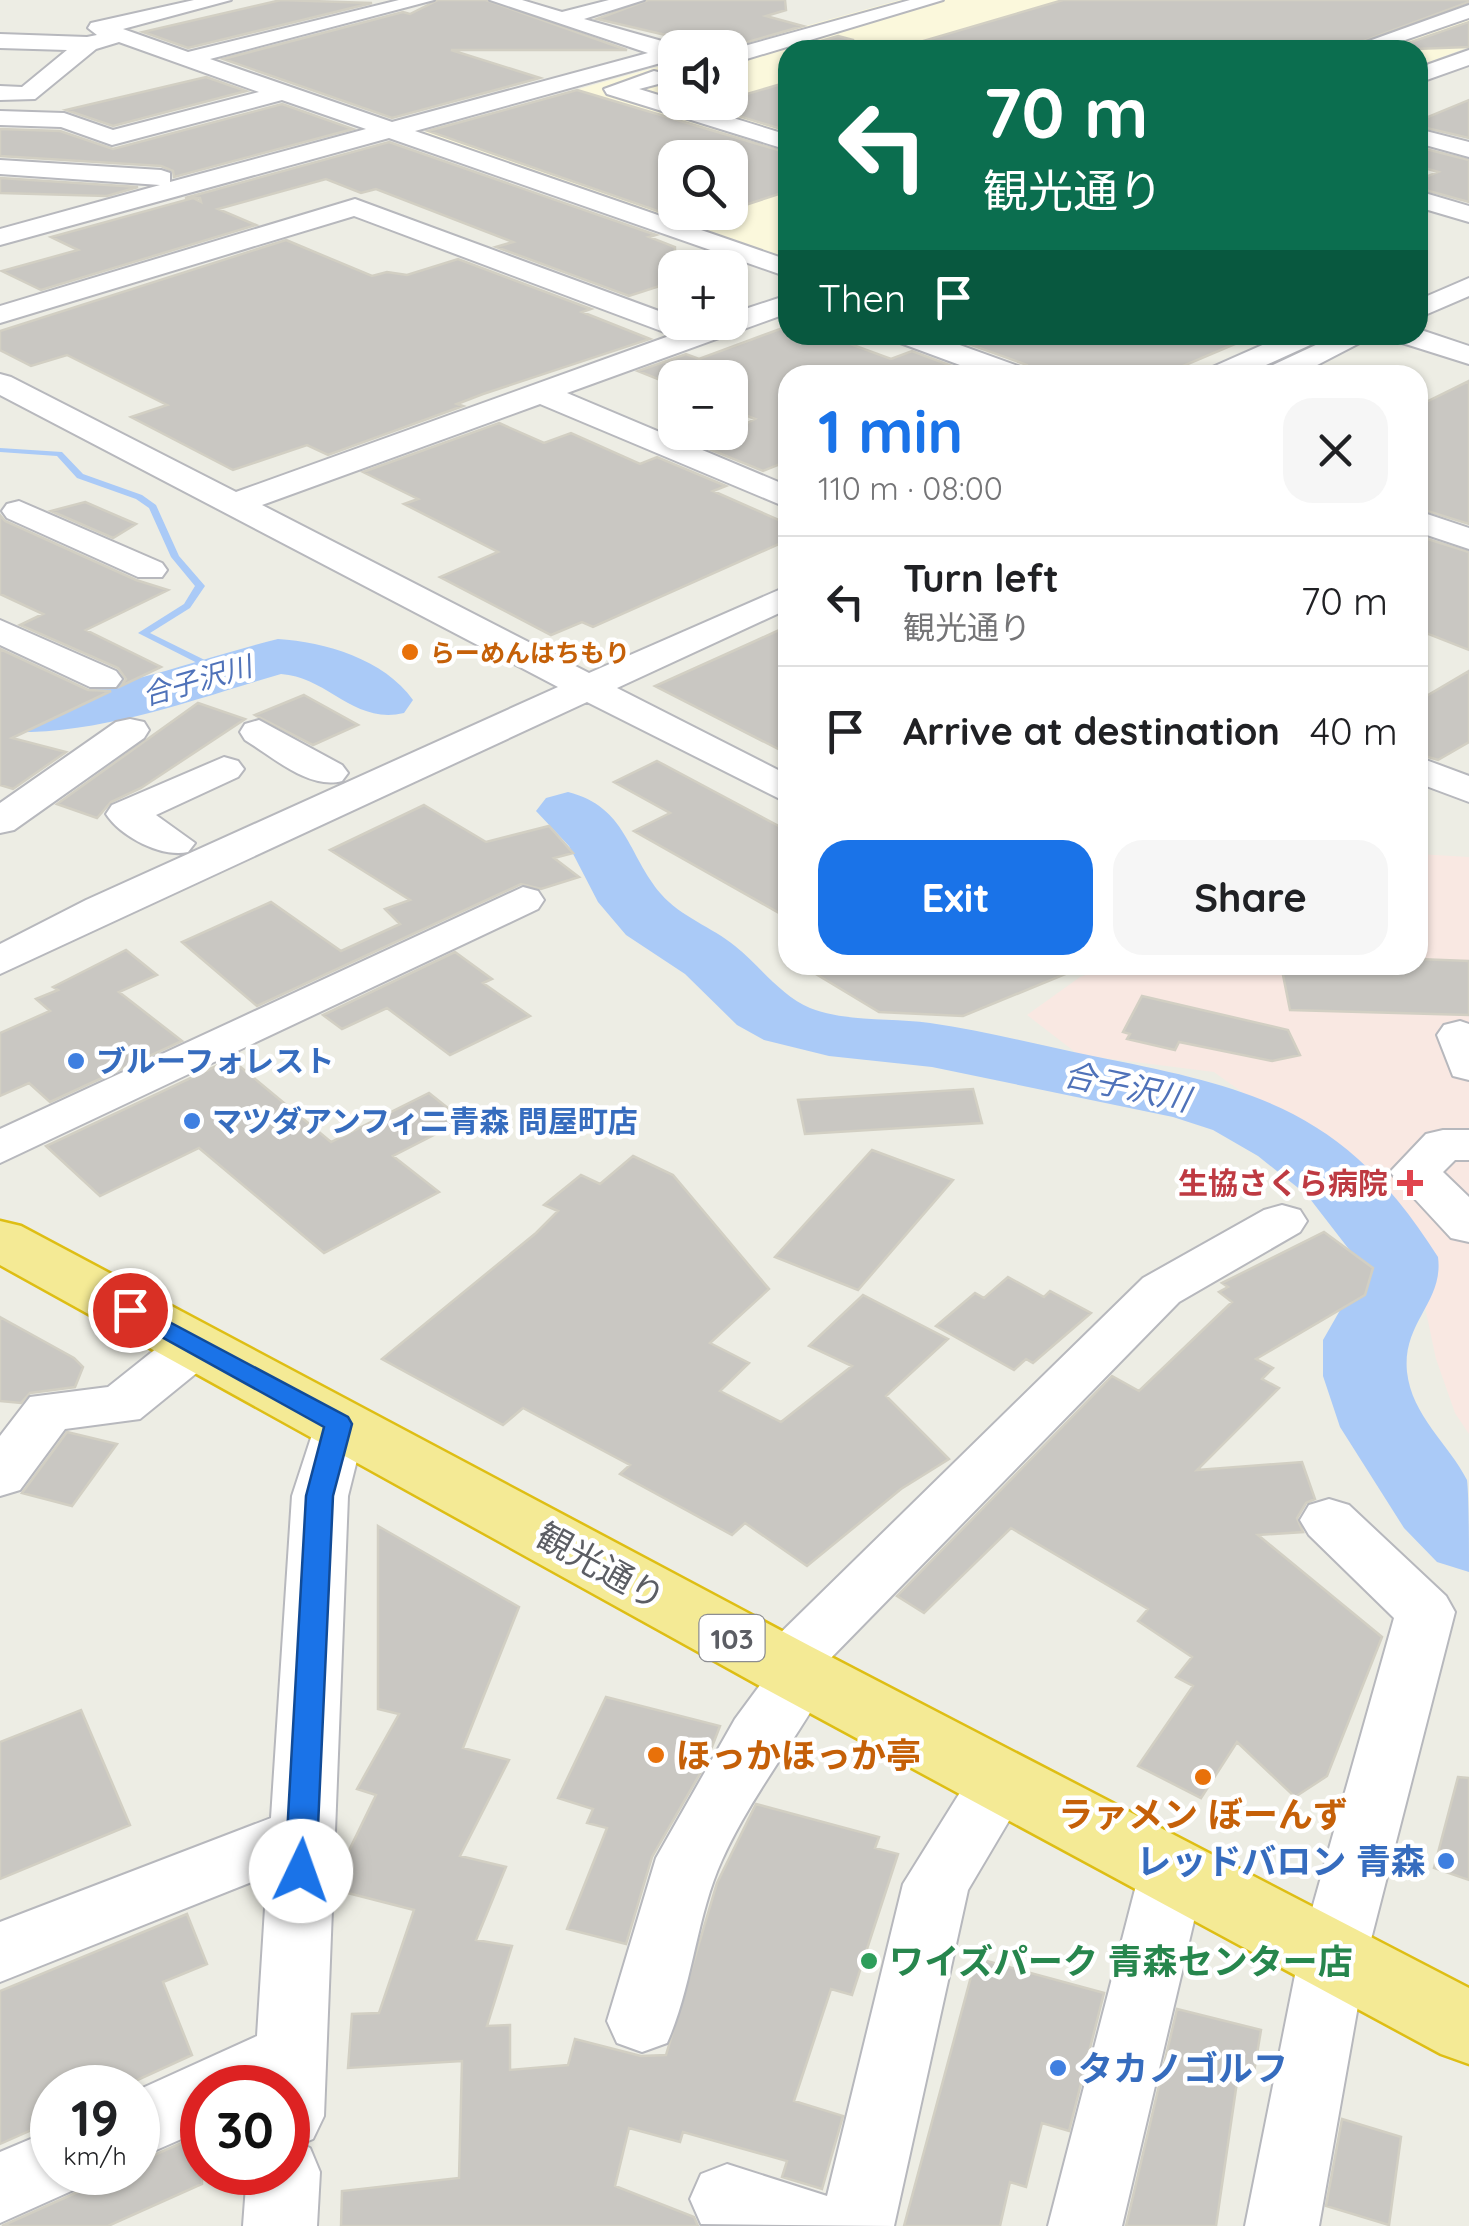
<!DOCTYPE html>
<html lang="en">
<head>
<meta charset="utf-8">
<style>
	body { margin:0; font-family:Quicksand,"Noto Sans JP",sans-serif; background:#f6f6f6; color:#202124; height:100vh; display:flex; flex-direction:column; font-size:38px; white-space:nowrap }
	* { box-sizing:border-box; margin:0 }
	p { font-size:32px; color:#757577 }
	.icon { flex:none; width:55px; height:55px; fill:none; stroke:currentColor; stroke-width:2; stroke-linecap:round; stroke-linejoin:round }
	.map { position:relative; flex:1; overflow:hidden }
	.panel { position:absolute; left:778px; top:365px; width:650px; height:610px; display:flex; flex-direction:column; background:#fff; border-radius:30px; box-shadow:0 2px 8px #0004 }
	.panel>* { flex:none }
	.guide { position:absolute; left:778px; top:40px; width:650px; height:305px; border-radius:30px; box-shadow:0 2px 8px #0004; background:#0b6e4f; color:#fff; overflow:hidden }
	.buttons { position:absolute; left:658px; top:30px; display:grid; gap:20px }
	.buttons a { display:grid; place-items:center; width:90px; height:90px; border-radius:20px; background:#fff; box-shadow:0 2px 8px #0004; font-size:50px }
	.speed { position:absolute; left:30px; top:2065px; display:flex; gap:20px; font-size:50px; font-weight:700; text-align:center }
	.speed>* { display:grid; place-content:center; width:130px; height:130px; border-radius:50%; background:#fff; box-shadow:0 2px 8px #0004; line-height:1 }
	.speed small { font-size:25px; font-weight:400 }
	.speed .limit { border:15px solid #d22; background:#fff; color:#111 }
	.pin { position:absolute; display:grid; place-items:center; width:85px; height:85px; color:#fff; margin:-42px; border:5px solid #fff; border-radius:50%; box-shadow:0 2px 10px #0007 }
	.me { position:absolute; width:110px; margin:-55px; rotate:3deg; stroke-linejoin:round; filter:drop-shadow(0 0 8px #0008) }
	.turn { display:flex; align-items:center; gap:35px; height:210px; padding:0 40px; font-size:45px }
	.turn .icon { width:130px; height:130px; stroke-width:2.5 }
	.turn b { display:block; font-size:70px; line-height:85px }
	.then { display:flex; align-items:center; height:95px; padding:0 40px; background:#0003; gap:20px; font-size:38px }
	.round { display:grid; place-items:center; flex:none; width:105px; height:105px; border-radius:30px; background:#f6f6f6 }
	.headline { display:flex; align-items:center; justify-content:space-between; height:170px; padding:0 40px }
	h1 { font-size:60px; font-weight:800; line-height:75px; color:#1a73e8 }
	.cta { display:flex; gap:20px; margin-top:auto; padding:20px 40px }
	.cta a { flex:1; height:115px; border-radius:30px; background:#1a73e8; color:#fff; font-size:40px; font-weight:800; line-height:115px; text-align:center }
	.cta a+a { background:#f6f6f6; color:#202124 }
	ul { padding:0; list-style:none }
	li { display:flex; align-items:center; gap:30px; height:130px; padding:0 40px; border-top:2px solid #e0e0e0 }
	li div { flex:1 }
	li b { display:block; font-size:38px }
	li em { font-style:normal }
	.map>svg:first-child { display:block }
</style>
</head>
<body>
<div class="map">
<svg width="1469" height="2226" viewBox="0 0 1469 2226">
	<rect width="100%" height="100%" fill="#edede4"/>
	<path fill="#fbf8dc" fill-rule="evenodd" d="M900,0H1469V47L1418,66V50H788L787,264L424,136L425,132L675,62V102H730L729,47ZM675,158H730V212H675Z"/>
	<path fill="#f9e8e2" d="M1418,854L1469,857V1434L1455,1413L1436,1359L1418,1274L1394,1228L1307,1139L1214,1072L1079,1055L1027,1015L1080,977L1112,965H1418Z"/>
	<g fill="none" stroke-linecap="round" stroke-linejoin="round">
		<path fill="#aacaf7" fill-rule="evenodd" d="M0,448L62,452L83,474L142,495L156,505L179,556L205,586L190,608L150,633L225,670V674H219L138,633L184,604L195,586L171,557L149,508L136,499L77,478L57,456L0,452Z"/>
		<path fill="#aacaf7" fill-rule="evenodd" d="M278,639C325,642 384,659 413,700L404,713C354,725 328,677 281,674C188,701 98,736 0,732V696C97,700 185,662 278,639Z
			M568,792C627,807 627,854 661,894C681,917 712,927 735,946C760,966 780,995 810,1008C845,1022 893,1018 930,1023C985,1031 1039,1045 1093,1056C1254,1088 1345,1109 1438,1257C1444,1302 1402,1322 1407,1372C1412,1416 1448,1443 1467,1480C1469,1496 1469,1551 1469,1572L1437,1562L1404,1528L1340,1427L1323,1376V1340L1359,1277L1358,1261L1307,1195L1258,1156L1213,1130L1173,1117L932,1067L829,1056L764,1040L737,1025L685,974L626,935L598,902L569,846L536,811L546,798Z"/>
	</g>
	<path fill="#c9c7c2" stroke="#d2cfc3" stroke-width="2.5" d="M281,0L372,3L188,48L143,32Z
		M438,0H486L627,50H451L540,78L392,118L223,59L403,12L410,14Z
		M648,0H785L786,10L766,16L803,26L727,48H686L674,37L597,19Z
		M1063,0H1469V2L1340,50H925L923,41Z
		M1469,22V47L1388,50Z
		M838,36L853,40L852,50H790Z
		M206,77L246,91L113,126L66,110Z
		M788,82V131L706,106L730,102V99Z
		M577,90L788,153V191L730,210V158H675V212H723L692,223L428,131Z
		M1469,100V138L1418,126V121Z
		M282,104L353,129L174,177L173,171L161,166L0,156V129L60,131L113,149Z
		M389,142L656,235L649,237L675,247V281L629,296L496,247L513,242L376,189L361,193L326,179L218,209L256,225L41,290L2,271L78,250L51,237L193,198L201,202L200,198H185Z
		M1418,147L1469,160V202L1418,188V180L1438,172L1418,166Z
		M0,178L138,187L107,196L0,193Z
		M286,240L372,276L387,272L407,275L458,259L591,309L582,312L650,339L483,394L457,404L463,406L328,455L307,445L233,470L131,417L167,405L67,355L31,366L0,350V331Z
		M788,326V335H826L891,359L912,351L976,375H788V461L763,471L694,443L730,432L755,419L730,409V378H675V386L638,371L686,354L699,359Z
		M955,335H1256L1162,375H1034L1027,365L949,337Z
		M1469,381V524L1418,508V406Z
		M499,423L544,443L571,433L640,464L657,457L726,486L713,491L788,524V540L593,627L582,622L551,635L440,577L498,552L404,504L418,499L363,472Z
		M85,502L136,524L113,538L51,511Z
		M0,515L5,521L136,580L168,590L86,630L161,667L121,686L126,679L118,668L20,625L43,614L0,594Z
		M1418,536L1469,552V650L1418,630Z
		M788,626V754L655,686L753,642Z
		M0,649L88,690L111,691L12,738L66,752L13,789L0,785Z
		M1469,671V742L1438,760L1418,754V701Z
		M304,695L358,725L313,745L255,715Z
		M198,703L245,719L141,788L111,802L97,818L57,804Z
		M657,761L788,831V918L634,831L670,813L614,782Z
		M424,805L486,842L549,826L573,853L554,858L579,877L541,889L521,884L257,1006L182,942L271,902L341,951L400,924L385,909L410,900L330,850Z
		M126,950L157,975L119,992L182,1041L50,1102L29,1083L0,1096V1033L50,1011L36,999L58,990L53,987Z
		M455,952L492,979L483,983L530,1016L450,1055L387,1008L342,1029L323,1015Z
		M1418,959L1469,961V1015L1290,1010L1281,965H1418Z
		M801,965H1085V966L963,1016L879,1012Z
		M1142,996L1288,1030L1300,1055L1272,1061L1179,1042L1175,1050L1127,1039L1130,1034L1123,1032Z
		M231,1059L331,1142L429,1093L463,1120L393,1156L439,1192L324,1253L199,1148L100,1196L46,1146Z
		M973,1089L982,1123L805,1134L798,1100Z
		M872,1150L953,1180L858,1290L775,1257Z
		M633,1156L673,1175L769,1289L710,1343L749,1363L720,1391L781,1422L852,1366L809,1346L863,1295L948,1339L886,1396L949,1459L901,1489L807,1566L745,1523L732,1535L620,1474L630,1465L523,1408L503,1425L382,1359L536,1233L558,1211L544,1205L581,1175L600,1184Z
		M1324,1232L1373,1268L1365,1295L1256,1359L1273,1368L1262,1379L1279,1388L1197,1470L1302,1462L1315,1499L1306,1503L1297,1518L1303,1532L1258,1535L1382,1637L1327,1776L1295,1797L1237,1742L1201,1798L1138,1766L1193,1686L1176,1677L1192,1657L1138,1621L1148,1609L1011,1528L924,1613L897,1596L1112,1376L1139,1391L1232,1302L1219,1292L1228,1287L1222,1283Z
		M1008,1277L1044,1297L1050,1291L1091,1313L1033,1363L1026,1359L1014,1370L936,1326L975,1293L984,1298Z
		M0,1317L74,1358L83,1367L75,1387L30,1393L21,1403L0,1401Z
		M67,1432L117,1444L72,1506L22,1493Z
		M378,1526L519,1607L463,1748L509,1760L460,1856L506,1867L476,1940L512,1946L487,2026L510,2025V2070L568,2065L575,2039L641,2056L666,2055L717,1883L756,1804L879,1837L875,1848L898,1854L852,1995L831,1989L794,2101L843,2116L822,2189L782,2177L787,2161L683,2132L680,2142L629,2128L615,2186L694,2217L698,2226H341L342,2191L459,2178L462,2061L348,2068L352,2014L379,2013L414,1910L336,1890L337,1875L376,1795L357,1789L399,1714L378,1709Z
		M606,1697L720,1726L705,1765L652,1857L626,1944L567,1929L607,1828L587,1823L593,1809L558,1798Z
		M81,1710L130,1825L0,1879V1742Z
		M1458,1777L1469,1778V1880L1434,1868Z
		M187,1914L207,1964L163,1982L192,2055L120,2088H52V2121L0,2144V1991Z
		M976,1958L1104,1993L1069,2131L1042,2123L1026,2187L1010,2182L1000,2226H904Z
		M1177,2009L1261,2030L1254,2072L1239,2068L1216,2226H1126Z
		M1342,2119L1401,2137L1389,2225L1326,2206Z
		M202,2134V2184L108,2226H2L80,2191L87,2177L98,2172H138V2162Z"/>
	<g fill="none" stroke-linecap="round" stroke-linejoin="round">
		<defs>
			<path id="minor" d="M194,0H231L123,29L188,52L399,0H434L210,59L392,122L648,53L490,0H522L562,12L609,0H644L584,19L683,47L675,48V59L415,131L788,260V277L389,138L0,245V229L160,185L0,174V160L161,170L170,173V182L366,129L282,100L112,145L61,127L0,125V111L64,113L113,130L259,92L119,42L96,49L35,99L0,100V86L22,87L67,50L0,48V34L87,37L97,35L88,28L91,23Z
				M910,0H943L730,64V50Z
				M1469,5V18L1376,50H1344Z
				M1469,50V65L1418,83V68Z
				M654,71L662,73V83L639,89L788,135V150L607,94L604,89Z
				M1418,129L1469,142V157L1418,143Z
				M1418,191L1469,206V222L1418,207Z
				M355,199L675,317V322H730V314L788,295V313L567,393L788,486V508L540,404L262,505L589,673L788,586V609L617,688L788,775V803L587,702L0,974V944L86,900L558,687L0,395V374L11,377L236,492L672,335L354,216L0,323V306Z
				M1469,278V296L1418,318V300Z
				M1418,329L1469,346V364L1396,341L1392,335H1418Z
				M891,335H932L1026,369L1030,375H987L895,341Z
				M1285,335H1323L1319,341L1244,375H1204L1208,369Z
				M1337,335H1375L1298,375H1271L1268,371L1273,365Z
				M19,501L162,563L167,570L162,577H138L7,518L2,511L7,504Z
				M1418,511L1469,528V549L1418,532Z
				M0,620L116,671L122,679L116,687H90L0,645Z
				M130,719L144,722L149,730L144,738L14,830L0,833V803L116,722Z
				M259,720L342,765L348,773L342,781C309,790 273,757 245,740L240,732L245,724Z
				M224,757L238,761L244,769L238,777L156,815L195,843L188,852C162,858 121,837 106,814L112,805Z
				M1418,757L1469,776V802L1418,783Z
				M523,887L538,891L544,900L538,909L0,1163V1129Z
				M1460,1021L1469,1024V1080L1453,1076L1437,1035L1444,1025Z
				M1443,1130H1469V1160H1455L1443,1172L1469,1197V1242L1451,1238L1390,1172L1426,1134Z
				M1282,1205L1300,1210L1307,1221L1300,1232L1179,1302L825,1664L832,1675C798,1738 752,1794 722,1860C696,1917 693,1985 667,2043L642,2052L617,2043L607,2021L656,1858L735,1719L763,1681L755,1666L764,1649L1143,1278L1264,1210Z
				M196,1327L215,1332L223,1345L215,1358L140,1419L65,1429L20,1490L0,1496V1436L30,1397L108,1387L177,1332Z
				M339,1404L358,1410L366,1424L348,1496L324,2116L313,2139L301,2144L310,2148L320,2172L317,2226H243L247,2172H288V2088H202V2130L138,2158V2090L257,2036L267,1876L0,1982V1922L271,1818L292,1496L320,1410Z
				M1329,1499L1349,1505L1446,1596L1455,1612L1367,1955L1319,2226H1245L1299,1955L1394,1618L1309,1535L1300,1520L1309,1505Z
				M1001,1754L1023,1762L1033,1780L968,1890L894,2226L701,2224L690,2199L701,2174L727,2164L827,2196L903,1884L979,1762Z
				M1173,1842L1196,1850L1206,1870L1122,2226H1048L1140,1870L1150,1850Z
				M52,2130V2172H85L78,2188L0,2223V2152Z"/>
			<path id="highway" d="M0,1221L21,1226L810,1646L1469,1988V2064L1441,2054L760,1686L0,1265Z"/>
		</defs>
		<use href="#minor" stroke="#b7b8bd" stroke-width="4"/>
		<use href="#highway" stroke="#debe14" stroke-width="5"/>
		<use href="#minor" fill="#fff" fill-rule="evenodd"/>
		<use href="#highway" fill="#f4ea95" fill-rule="evenodd"/>
	</g>
	<path fill="#1a73e8" stroke="#114b97" stroke-width="2.5" d="M130,1301L348,1417L352,1424L333,1496L316,1871L312,1880L301,1884L290,1880L285,1871L306,1496L324,1427L122,1315L118,1310Z"/>
	<g fill="#e8710a" stroke="#fff" stroke-width="4">
		<circle cx="410" cy="652" r="10"/>
		<circle cx="656" cy="1755" r="10"/>
		<circle cx="1203" cy="1777" r="10"/>
	</g>
	<g fill="#3f7fe0" stroke="#fff" stroke-width="4">
		<circle cx="76" cy="1061" r="10"/>
		<circle cx="192" cy="1121" r="10"/>
		<circle cx="1446" cy="1861" r="10"/>
		<circle cx="1058" cy="2068" r="10"/>
	</g>
	<path fill="#e0444e" stroke="#fff" stroke-width="4" d="M1405 1168h10v10h10v10h-10v10h-10v-10h-10v-10h10z"/>
	<circle fill="#2e9e5b" stroke="#fff" stroke-width="4" cx="869" cy="1961" r="10"/>
	<g text-anchor="middle" dominant-baseline="central" stroke-width="9" stroke-linejoin="round" paint-order="stroke">
		<g font-size="25" font-weight="bold" fill="#c56008" stroke="#fff" text-anchor="start">
			<text x="430" y="652">らーめんはちもり</text>
		</g>
		<g font-size="28" font-style="italic" fill="#4f72b9" stroke="#fff">
			<text transform="translate(197 680) rotate(-16)">合子沢川</text>
		</g>
		<rect fill="#fff" stroke="#8d8e92" stroke-width="2.5" x="699.5" y="1615" width="65" height="46" rx="8"/>
		<g font-size="28" font-weight="bold" fill="#5c5e64">
			<text x="732" y="1638">103</text>
		</g>
		<g font-size="30" font-weight="bold" fill="#366cbe" stroke="#fff" text-anchor="start">
			<text x="96" y="1061">ブルーフォレスト</text>
			<text x="212" y="1121">マツダアンフィニ青森 問屋町店</text>
		</g>
		<g font-size="30" font-weight="bold" fill="#be3a42" stroke="#fff" text-anchor="end">
			<text x="1388" y="1183">生協さくら病院</text>
		</g>
		<g font-size="32" font-style="italic" fill="#4f72b9" stroke="#fff">
			<text transform="translate(1127 1086) rotate(12)">合子沢川</text>
		</g>
		<g font-size="35" fill="#5c5e64" stroke="#fff">
			<text transform="translate(601 1566) rotate(29)">観光通り</text>
		</g>
		<g font-size="35" font-weight="bold" fill="#c56008" stroke="#fff" text-anchor="start">
			<text x="676" y="1755">ほっかほっか亭</text>
			<text x="1203" y="1814" text-anchor="middle">ラァメン ぼーんず</text>
		</g>
		<g font-size="35" font-weight="bold" fill="#366cbe" stroke="#fff" text-anchor="end">
			<text x="1426" y="1861">レッドバロン 青森</text>
			<text x="1078" y="2068" text-anchor="start">タカノゴルフ</text>
		</g>
		<g font-size="35" font-weight="bold" fill="#27864d" stroke="#fff" text-anchor="start">
			<text x="889" y="1961">ワイズパーク 青森センター店</text>
		</g>
	</g>
</svg>
<div class="buttons">
<a><svg class="icon" aria-label="sound" viewBox="0 0 24 24"><path d="M4 9h4l5-4v14l-5-4H4zM17 9q2 3 0 6"/></svg></a>
<a><svg class="icon" aria-label="search" viewBox="0 0 24 24"><circle cx="10" cy="10" r="6"/><path d="M15 15l6 6"/></svg></a>
<a>+</a>
<a>−</a>
</div>
<div class="speed"><div>19<small>km/h</small></div><div class="limit">30</div></div>
<div class="pin" style="left:130px;top:1310px;background:#d93025"><svg class="icon" aria-label="arrive" viewBox="0 0 24 24"><path d="M6 21V4h12l-3 4 3 4H6"/></svg></div>
<svg class="me" style="left:301px;top:1871px" viewBox="-20 -20 40 40"><circle r="19" fill="#fff"/><path d="M0-13L10 11 0 6-10 11z" fill="#1a73e8"/></svg>
<div class="guide">
<div class="turn"><svg class="icon" aria-label="left" viewBox="0 0 24 24"><path d="M17 20v-9H6M10 6l-5 5 5 5"/></svg><div><b>70 m</b>観光通り</div></div>
<div class="then">Then<svg class="icon" aria-label="arrive" viewBox="0 0 24 24"><path d="M6 21V4h12l-3 4 3 4H6"/></svg></div>
</div>
<section class="panel">
<div class="headline"><div><h1>1 min</h1><p>110 m · 08:00</p></div><a class="round"><svg class="icon" aria-label="close" viewBox="0 0 24 24"><path d="M6 6l12 12M18 6L6 18"/></svg></a></div>
<ul>
<li><svg class="icon" aria-label="left" viewBox="0 0 24 24"><path d="M17 20v-9H6M10 6l-5 5 5 5"/></svg><div><b>Turn left</b><p>観光通り</p></div><em>70 m</em></li>
<li><svg class="icon" aria-label="arrive" viewBox="0 0 24 24"><path d="M6 21V4h12l-3 4 3 4H6"/></svg><div><b>Arrive at destination</b></div><em>40 m</em></li>
</ul>
<div class="cta"><a>Exit</a><a>Share</a></div>
</section>
</div>
</body>
</html>
